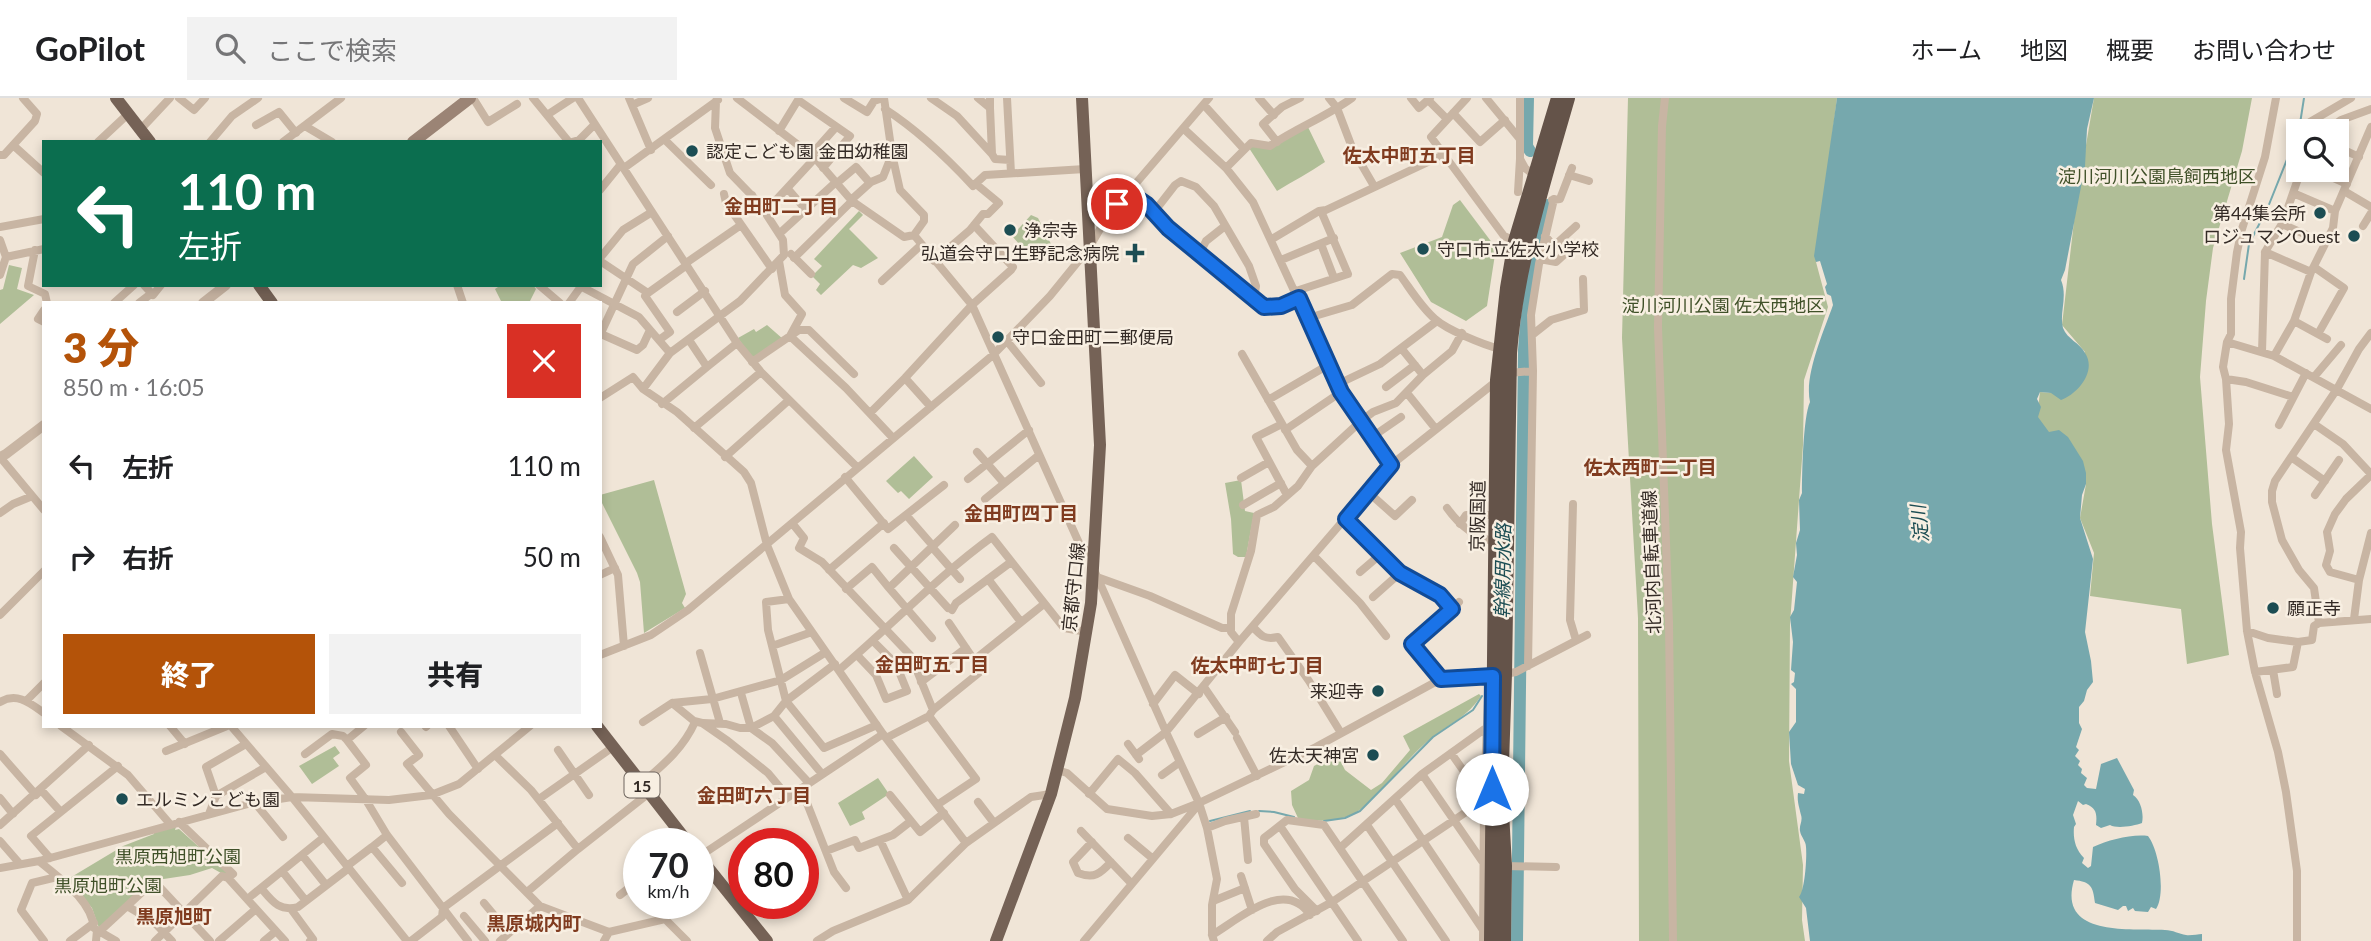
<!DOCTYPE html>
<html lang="ja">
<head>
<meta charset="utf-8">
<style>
	body { margin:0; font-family:Lato,"Noto Sans JP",sans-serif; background:#f2f2f2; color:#202124; height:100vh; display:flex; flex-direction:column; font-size:26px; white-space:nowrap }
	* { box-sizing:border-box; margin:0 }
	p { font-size:23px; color:#757577 }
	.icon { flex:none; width:38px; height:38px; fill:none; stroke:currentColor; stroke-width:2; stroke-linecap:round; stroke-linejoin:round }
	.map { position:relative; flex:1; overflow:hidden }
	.drawer { position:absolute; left:42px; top:203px; width:560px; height:427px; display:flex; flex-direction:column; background:#fff; border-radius:0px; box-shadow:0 4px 10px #0003 }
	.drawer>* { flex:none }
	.hud { position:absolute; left:42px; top:42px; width:560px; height:147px; border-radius:0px; box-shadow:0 4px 10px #0003; background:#0b6e4f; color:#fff; overflow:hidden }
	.fabs { position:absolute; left:2286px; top:21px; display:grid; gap:14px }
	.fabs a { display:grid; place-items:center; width:63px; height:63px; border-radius:0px; background:#fff; box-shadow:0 4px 10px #0003; font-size:35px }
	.speed { position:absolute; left:623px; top:730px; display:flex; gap:14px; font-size:35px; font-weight:700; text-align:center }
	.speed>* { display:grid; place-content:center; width:91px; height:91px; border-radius:50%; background:#fff; box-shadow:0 4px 10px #0003; line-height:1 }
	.speed small { font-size:18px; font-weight:400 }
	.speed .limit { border:10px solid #d22; background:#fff; color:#111 }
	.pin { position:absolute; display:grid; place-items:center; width:60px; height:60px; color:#fff; margin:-30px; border:4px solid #fff; border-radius:50%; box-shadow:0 2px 7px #0007 }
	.me { position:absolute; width:77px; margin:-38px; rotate:0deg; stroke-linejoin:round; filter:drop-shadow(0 0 5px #0008) }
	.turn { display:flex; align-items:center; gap:24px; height:147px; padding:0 21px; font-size:32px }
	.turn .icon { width:91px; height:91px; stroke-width:2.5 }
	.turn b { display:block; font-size:49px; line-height:60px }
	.round { display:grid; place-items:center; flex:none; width:74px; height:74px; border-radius:0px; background:#f2f2f2 }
	.head { display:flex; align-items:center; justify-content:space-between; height:119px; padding:0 21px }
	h1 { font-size:42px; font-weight:800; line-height:52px; color:#b45309 }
	.cta { display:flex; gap:14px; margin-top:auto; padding:14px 21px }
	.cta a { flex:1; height:80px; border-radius:0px; background:#b45309; color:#fff; font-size:28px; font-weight:800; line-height:80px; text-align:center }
	.cta a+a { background:#f2f2f2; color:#202124 }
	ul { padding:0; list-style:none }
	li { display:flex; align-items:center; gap:21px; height:91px; padding:0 21px }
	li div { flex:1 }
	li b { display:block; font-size:26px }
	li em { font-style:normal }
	header { display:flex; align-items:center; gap:42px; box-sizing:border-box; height:98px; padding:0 35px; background:#fff; border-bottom:2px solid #e0e0e0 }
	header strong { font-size:33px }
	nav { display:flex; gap:38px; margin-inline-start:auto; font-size:24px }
	.search { width:490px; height:63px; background:#f2f2f2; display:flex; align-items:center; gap:18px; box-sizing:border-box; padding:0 24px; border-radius:0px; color:#757577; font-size:26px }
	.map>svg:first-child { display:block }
</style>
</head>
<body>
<header>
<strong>GoPilot</strong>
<div class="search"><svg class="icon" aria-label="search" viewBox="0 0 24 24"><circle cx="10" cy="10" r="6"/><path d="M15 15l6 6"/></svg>ここで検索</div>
<nav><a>ホーム</a><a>地図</a><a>概要</a><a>お問い合わせ</a></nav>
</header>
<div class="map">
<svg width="2371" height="843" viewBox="0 0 2371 843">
	<rect width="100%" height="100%" fill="#f0e5d7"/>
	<path fill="#b0be97" d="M1628,0H1837L1816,164L1828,209L1804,282L1803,347L1790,526L1789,663L1803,767L1802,822L1805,843H1639L1638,520L1622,240Z
		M2094,0H2252L2242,53L2213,150L2206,203L2200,279L2212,426L2229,557L2187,566L2181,511L2090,498L2094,455L2080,420L2086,386L2037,319L2040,294L2051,295L2085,254L2062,227L2076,106Z
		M1307,27L1325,64C1309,75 1293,83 1277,93L1249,50L1251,48L1272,50Z
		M1460,102L1496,150L1487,208L1466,223L1431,204L1400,155L1442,139L1453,107Z
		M859,113L863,117L849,131L878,160L861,170L853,167L821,197L816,192L820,186L812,178L822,168L814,161Z
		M1031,117L1038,120L1051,146L1029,158L1023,151L1020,152L1019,150L1021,148L1012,138Z
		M9,167L22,170L17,191L34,197L0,226V192L3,191Z
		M501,187H527L529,189L533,187L536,191L529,205H502L495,191Z
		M767,227L783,241L756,258H750L738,240L754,231L756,234Z
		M914,358L933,379L909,401L901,393L898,395L886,383Z
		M654,382L686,496L682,505L685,510L644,535L640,484L637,475L600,401V397Z
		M1241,382L1245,413L1254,415L1246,459H1238L1233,456L1231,421L1225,385Z
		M1479,596L1481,598C1467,619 1452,624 1433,639C1408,657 1375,706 1351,717C1335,724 1315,724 1298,720L1292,707L1291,693L1309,682L1314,668L1325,662L1323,655L1338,658L1345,672L1371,692L1382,685L1410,652L1403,638Z
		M335,648L340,655L333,660L339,668L312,686L299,668Z
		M878,680L889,696L862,714L865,721L850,728L838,705Z
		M176,729L175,732L179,731L228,775H221L212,770L190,777L157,782L99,830L92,810L68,781L123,748L154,736V734Z"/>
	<path fill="#76a8ad" d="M1837,0H2094L2087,31L2085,68L2065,172L2061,182C2068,199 2059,215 2063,230C2067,241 2080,245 2085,255C2097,273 2078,296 2061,302L2051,295L2040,294L2037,301L2041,309L2038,319L2049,334L2059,332L2068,339L2083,363L2086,375V386L2082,397L2080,420L2093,461L2085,534L2091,563L2093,584L2087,592L2084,603L2079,609V625L2082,631L2076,649L2079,652L2075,658L2080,663L2078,667L2082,671L2081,675L2087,680L2084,687L2087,690L2096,691L2101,666L2117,660L2134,692L2133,697C2141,702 2144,716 2142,725C2134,728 2117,731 2110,727L2101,730L2096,727C2097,717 2097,710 2086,706L2083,707L2078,703L2073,717L2076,726L2074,729C2073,740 2075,751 2084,760L2082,765L2088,770L2091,768L2093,749C2109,742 2131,736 2148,738C2159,752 2166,796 2156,811L2151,809L2148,814L2135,813L2133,810L2128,813L2126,808H2123L2118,812L2095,805C2093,788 2091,784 2074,782C2057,840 2131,830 2165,832C2173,832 2179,836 2186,837C2190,838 2198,836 2202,836V843H1810L1806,810L1799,799C1805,792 1807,759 1806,749C1806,743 1801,739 1800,733C1799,727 1803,723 1801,717C1799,708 1797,704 1798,695L1804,696L1805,691L1798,687L1791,666L1789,634L1796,624V591L1791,586L1794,584L1795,575L1791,572L1793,544L1790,519L1794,512L1797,484L1793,479L1797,457L1796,445L1800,432L1799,402L1802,395C1802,377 1803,319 1810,304C1804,277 1824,233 1833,207L1831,198L1827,196L1825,189L1827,186L1820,163L1816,164L1814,158Z"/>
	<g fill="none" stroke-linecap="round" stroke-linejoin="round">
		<path stroke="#76a8ad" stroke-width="2" d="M2299,32L2304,0
			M2244,181L2249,146L2268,109L2298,34
			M1259,713L1274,714L1294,719
			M1210,723L1250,713
			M1324,723L1345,720L1360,713L1433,639L1473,612L1482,598"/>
		<path stroke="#76a8ad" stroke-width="12" d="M1528,0L1527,48L1530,53
			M1517,843L1524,252C1527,202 1536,155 1548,107"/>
		<path stroke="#c8b5a3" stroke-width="8" d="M179,0L194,12L205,0
			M473,0L488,24L517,6
			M533,0L569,44
			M578,0L737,245L761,274L857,369
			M629,0L651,52
			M737,0L815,60L852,103L904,139L914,137
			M844,0L867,14L874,3L883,0
			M884,0L892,56L900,92L924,117V123L914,137L972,207L1079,445L1094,460
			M931,0L957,18L992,56
			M978,0L990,10V0
			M1007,0L1011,75
			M1259,0L1274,17
			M1329,0L1337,10L1353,52L1374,88
			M1411,0L1419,10L1430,0
			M1467,0L1431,39L1504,138L1515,143
			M1486,0L1519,40
			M1520,0V61L1525,70L1535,78
			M1665,0L1662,28L1658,229L1669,525L1673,843
			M2276,0L2265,59L2242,131L2237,154L2231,201V236L2227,244L2223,269L2226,281L2229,326L2226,352L2241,434L2240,450L2247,533L2255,574L2278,654L2286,694L2297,773V843
			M1428,2L1447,21
			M716,3L715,30L730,75L759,105L783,142L784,157L740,203L670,255L643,291L677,314L744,374L751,385L767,447L789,501L883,636L966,745
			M632,7L648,0
			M1204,7L1243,50
			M990,10L992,56L995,61L1010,62
			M885,11C919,33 946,59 973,88L985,77L1085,71
			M1453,15L1480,44L1505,22
			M547,17L573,0
			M2310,24L2351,0
			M256,27L279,14L296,35
			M305,28L332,44
			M1184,31L1226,70L1253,104L1341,294L1391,367
			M140,32L170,0
			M779,33L798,2L850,38L823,70
			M2326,33L2341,22L2371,11
			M665,42L711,87
			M98,44L128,16
			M210,44L232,18L258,0
			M283,44L341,0
			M572,44L579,42L595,26
			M1277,44L1263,26L1282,9L1300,0
			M13,47L44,75
			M2336,48L2359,59
			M0,57H4L35,23L37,16L23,0
			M811,57L836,29
			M624,70L718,2
			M1226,70L1251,45L1270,48C1296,30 1326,19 1352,0
			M2301,72L2283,124L2265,154L2311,174
			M2316,72L2347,86
			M1569,77L1589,83
			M837,85L856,69L870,85
			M788,91L806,112
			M600,92L621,66
			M2344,93L2371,109
			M1127,94L1147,107L1168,130L1264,209L1281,208L1299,200
			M1518,94L1520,61
			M2293,95L2335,113
			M724,96L726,105L772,171
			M851,102L871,84L883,79L891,59
			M1552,102L1560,101L1572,70
			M765,114L815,60
			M1154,114L1175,87L1181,83L1196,89L1214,108L1249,168L1256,188L1254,201
			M735,117L746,107L752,97
			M2282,126L2325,145
			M2363,128L2371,115
			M0,129L44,121
			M779,136L836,84
			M1545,138L1554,148L1576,128
			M1272,141L1319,113L1326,112L1443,57
			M0,142L6,159L0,177
			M1321,146L1334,180
			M35,152L28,188L45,196L47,205
			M1200,155L1206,143L1225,128
			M791,156L811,176
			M6,159L44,151
			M600,160L623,132L652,114
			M794,160L852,103
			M1540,161L1556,164L1567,154
			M1281,162L1334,140
			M600,163L648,195L687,167
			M779,163L785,197L802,216L790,238L846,290L893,340
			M934,163L970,132L983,116H988L999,105L976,86
			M686,165L741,127
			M2314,169L2344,190L2318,236
			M882,183L921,147
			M144,187L153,197L161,187
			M457,187L463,205
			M539,187L560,205
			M582,189L639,219L670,255
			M1296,193L1348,176L1321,113
			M648,195L645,198L670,234L659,242
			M114,205L134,187
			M139,205L152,195
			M569,205L582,187
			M44,212L38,221L44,224
			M677,214L705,193
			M1308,220L1352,207L1392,176L1400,177C1411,192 1421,209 1435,221C1447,232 1484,247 1500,251
			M2294,223L2327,241
			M2371,235L2359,251L2337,291L2275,383L2272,393V404L2282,442L2299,472L2314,490L2319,525L2371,521
			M601,236L637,252L643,247L650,232
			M600,237L633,166L668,138
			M1532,237L1551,222L1584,212L1583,181
			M689,242L707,269L737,245
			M1007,243L1041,285
			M2227,244L2274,258L2371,311
			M1401,250L1423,277
			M2262,254L2265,154
			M1242,256L1297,352L1312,368
			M2274,258L2294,223L2311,174L2333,130L2335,113L2371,29
			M752,264L799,232H809L854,276
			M1509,275L1533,273
			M2314,279L2341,247
			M905,280L931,309
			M2226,281L2246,284L2293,299
			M1338,286L1380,266L1437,223
			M1386,289L1415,267
			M1407,295L1435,330
			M600,300L633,279L643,291
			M1268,302L1330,266
			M662,306L707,269
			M870,315L905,280L972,207L1011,172L1013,169L974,127
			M1282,326L1256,339L1287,397
			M2314,326L2343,346L2371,376
			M2279,327L2306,275
			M694,330L761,274
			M1285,332L1341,294
			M1372,339L1401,319
			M977,354L1004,385
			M0,359L44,412
			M725,359L789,302
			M2291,359L2325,383
			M845,379L888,431L944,387
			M1241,380L1269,364
			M968,381L1029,332
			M1368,394L1395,418L1412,402
			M2315,397L2339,362
			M985,401L1039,357
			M1573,406L1570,522L1576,542
			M1243,407L1281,385
			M1447,410C1459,427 1476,440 1496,444
			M0,415L13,406L30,399
			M907,418L933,448
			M1346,421L1400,475L1440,497L1452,511
			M792,425L804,440L799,450L822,464L911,558L933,612
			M1460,426L1466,417H1496
			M600,439L618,477L624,548
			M932,449L960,481
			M894,450L948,510
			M1314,458L1360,505L1386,538
			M829,472L884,425
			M1095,474L1166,634L1199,705L1207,730L1217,781L1212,807V837L1214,843
			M1360,474L1381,456
			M600,477L615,470
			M1097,479L1150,498L1222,530H1230
			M988,481L1021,524
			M2359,482L2330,474L2326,467L2330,453L2327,434L2335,416L2346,401L2371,377
			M889,490L932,540
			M846,491L872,469L889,490L955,427
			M1373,499L1400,475
			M789,501L766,504L768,532L786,603L824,650L877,627
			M952,512L956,505L1011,464
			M0,517L44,473
			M2354,521L2359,482L2371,435
			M949,525L974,562
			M1253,529C1261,538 1265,542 1278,539L1309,583L1341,635
			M2247,533L2268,540L2298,544
			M1239,544L1231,534V516L1251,453L1257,417L1274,409L1298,388L1312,368L1361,323L1373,314L1396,305L1423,277L1452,253L1462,235
			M772,548L812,534
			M700,555L720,625
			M600,557L651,537L688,512L993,257L1050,198L1089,150L1107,119L1209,0
			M857,557L876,577L886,601L907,593L896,566L873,543
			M1528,568L1533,273L1531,217L1539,166L1554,101
			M839,572C891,528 937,479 992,439L1064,530L1087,534
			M2273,572L2277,596
			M2255,574L2293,569L2298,544L2312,542L2314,528L2319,525
			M1441,581L1411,546L1459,504
			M921,584L966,550
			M1204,589L1235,634
			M741,595L751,630L772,645L809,685
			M26,603L44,585
			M0,604C17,594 30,605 44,615
			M1153,606L1175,577L1199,596
			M774,618L822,676
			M929,618L976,681L937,707
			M643,624L672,605
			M703,625L726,626L740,630H751L774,618L786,603L835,566
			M61,628L128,677L170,726
			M170,628L185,646
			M231,628L292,699L407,843
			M449,628L478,671
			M426,629L427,628
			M401,634L419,657L407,666L449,716L540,808L609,834L665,821L687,843
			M1198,636L1226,619
			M886,640L929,618L933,612L980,574L974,562L1044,506
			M1237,640L1257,678
			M347,642L366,667L350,680L366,702L387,737L468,843
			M1128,646L1139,661
			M558,652L589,697
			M166,653L227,628
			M0,656L36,697L41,692L60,713
			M305,656L332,636L343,638L347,642L364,628
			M495,657L531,692L578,751
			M1136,657L1166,634L1239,544L1391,367L1498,282
			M1057,672L1067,675L1107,711L1152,718L1171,716L1199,705L1316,649L1441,581L1493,578L1516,574L1587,537
			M1422,676L1482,763
			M1162,677L1180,664
			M641,686C663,667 683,651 695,624
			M801,690L834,774L846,790
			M1089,696L1118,661L1135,675L1171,716
			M890,697L920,734L944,715
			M216,698L266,669
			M788,699L768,675L728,643L702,625L694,623L672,605L712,601L781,582L826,554
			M0,700L13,716
			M539,701L613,649
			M1395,701L1483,832
			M978,704L994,725
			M255,705L283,739
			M209,716L216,698L206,669L246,646
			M1244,719L1248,762
			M179,724L233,776L228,780L285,843
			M0,727L89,647
			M1367,727L1446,843
			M1280,728L1358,843
			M1207,730L1225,723L1256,716
			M1081,733L1131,785
			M387,737L372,749L402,785
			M1128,740L1152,760
			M880,742L908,802
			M0,743L20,766
			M1092,744L1073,764L1078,775C1094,781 1100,776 1111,764
			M1340,750L1422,676L1486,630
			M826,753L855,742L859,750L893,737L911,723
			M302,757L326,787
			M700,758L883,636
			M50,760L31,738L118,668
			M39,763C60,781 91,801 94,830L97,832L96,843
			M347,768L372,749
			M1505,768L1556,769
			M0,770L39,763L248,706L292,699L389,702L431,697L459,686L530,628
			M282,773L306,803
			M1241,778L1252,812
			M261,790C272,803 279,814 298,809L349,770
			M527,794L578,751L649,695
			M620,797L639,782
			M251,798L324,739
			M1213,803L1245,790
			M484,805L509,835
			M127,808L154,824L172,843
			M291,811L313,841L310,843
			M1317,813L1295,791L1264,746V740L1287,722L1324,727L1403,843
			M464,818L485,843
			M97,832L116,843
			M100,833L154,783L210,843
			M1212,837C1239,821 1285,779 1310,817
			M44,843L21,812L32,785L57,779
			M70,843L94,825
			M155,843L222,778L228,780
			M219,843L256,811
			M264,843L276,833
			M411,843L442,819L443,810L558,725
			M500,843L540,808
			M604,843L609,834
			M817,843L833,833L908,802L966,745L1031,699L1051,696
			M1084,843L1199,706
			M1267,843L1277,834L1332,804L1484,702L1451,655
			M1483,843L1484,702L1488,601"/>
		<path stroke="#c8b5a3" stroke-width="10" d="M203,205L226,187
			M0,359L6,356L44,327"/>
		<path stroke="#9b8475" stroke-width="12" d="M413,44L470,0"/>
		<path stroke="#756256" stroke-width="12" d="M116,0L150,44
			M259,187L272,205
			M597,628L689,746
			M698,757L767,843
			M996,843L1051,696L1075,600L1091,505L1100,347L1082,0"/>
		<path stroke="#645349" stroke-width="14" d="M1491,843L1497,282L1507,190L1515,143L1558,0
			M1504,843L1505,768L1501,696L1505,576L1510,255C1517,167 1544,84 1568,0"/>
	</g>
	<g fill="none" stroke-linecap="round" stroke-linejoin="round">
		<defs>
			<path id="route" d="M1117,106L1128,94L1147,107L1168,130L1264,209L1281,208L1299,200L1341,294L1391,367L1346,421L1400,475L1440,497L1452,511L1412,546L1441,581L1493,578L1492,691"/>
		</defs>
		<use href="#route" stroke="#114b97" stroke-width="18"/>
		<use href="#route" stroke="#1a73e8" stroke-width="12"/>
	</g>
	<g fill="#1c4d53" stroke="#f8efe2" stroke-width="2.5">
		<circle cx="692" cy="53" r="7"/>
		<circle cx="2320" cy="115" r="7"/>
		<circle cx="1010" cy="132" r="7"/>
		<circle cx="2354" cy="138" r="7"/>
		<circle cx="1423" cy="151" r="7"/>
		<path d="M1131.5 144.5h7v7h7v7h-7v7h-7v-7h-7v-7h7z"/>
		<circle cx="998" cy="239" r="7"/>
		<circle cx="2273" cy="510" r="7"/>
		<circle cx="1378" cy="593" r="7"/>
		<circle cx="1373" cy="657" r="7"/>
		<circle cx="122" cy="701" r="7"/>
	</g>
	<g text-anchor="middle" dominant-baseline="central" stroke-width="5" stroke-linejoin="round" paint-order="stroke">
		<rect fill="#f8efe2" stroke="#6e655e" stroke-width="2" x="624.5" y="674.5" width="35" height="25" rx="5"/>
		<g font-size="16" font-weight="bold" fill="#332a25">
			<text x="642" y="687">15</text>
		</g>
		<g font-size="18" fill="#332a25" stroke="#f8efe2" text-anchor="start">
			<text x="706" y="53">認定こども園 金田幼稚園</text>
			<text x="2306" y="115" text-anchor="end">第44集会所</text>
			<text x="1024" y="132">浄宗寺</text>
			<text x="2340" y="138" text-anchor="end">ロジュマンOuest</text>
			<text x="1437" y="151">守口市立佐太小学校</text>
			<text x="1119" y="155" text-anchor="end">弘道会守口生野記念病院</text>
			<text x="1012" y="239">守口金田町二郵便局</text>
			<text x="2287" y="510">願正寺</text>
			<text x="1364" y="593" text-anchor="end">来迎寺</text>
			<text x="1359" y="657" text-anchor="end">佐太天神宮</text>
			<text x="136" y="701">エルミンこども園</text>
		</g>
		<g font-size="18" fill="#405129" stroke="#f8efe2">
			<text x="2157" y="78">淀川河川公園鳥飼西地区</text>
			<text x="1723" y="207">淀川河川公園 佐太西地区</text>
			<text x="178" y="758">黒原西旭町公園</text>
			<text x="108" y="787">黒原旭町公園</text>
		</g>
		<g font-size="18" fill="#332a25" stroke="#f8efe2">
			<text transform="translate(1477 418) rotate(-89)">京阪国道</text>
			<text transform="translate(1651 464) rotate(-92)">北河内自転車道線</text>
			<text transform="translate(1073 489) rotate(-84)">京都守口線</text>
		</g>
		<g font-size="19" font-weight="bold" fill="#803b1f" stroke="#f8efe2">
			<text x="1409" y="56">佐太中町五丁目</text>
			<text x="781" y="107">金田町二丁目</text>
			<text x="1650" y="368">佐太西町二丁目</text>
			<text x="1021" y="414">金田町四丁目</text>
			<text x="932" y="565">金田町五丁目</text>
			<text x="1257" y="566">佐太中町七丁目</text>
			<text x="754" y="696">金田町六丁目</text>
			<text x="174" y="817">黒原旭町</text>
			<text x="534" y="824">黒原城内町</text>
		</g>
		<g font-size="19" font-style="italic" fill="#1c4d53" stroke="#f8efe2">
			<text transform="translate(1919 426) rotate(-96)">淀川</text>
			<text transform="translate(1502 473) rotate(-89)">幹線用水路</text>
		</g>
	</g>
</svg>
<div class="fabs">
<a><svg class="icon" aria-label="search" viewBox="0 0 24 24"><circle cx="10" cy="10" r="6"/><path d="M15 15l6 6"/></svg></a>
</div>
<div class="speed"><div>70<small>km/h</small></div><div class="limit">80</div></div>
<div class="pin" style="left:1117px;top:106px;background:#d93025"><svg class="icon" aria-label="arrive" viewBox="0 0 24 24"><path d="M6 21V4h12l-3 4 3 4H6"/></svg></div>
<svg class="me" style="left:1492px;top:691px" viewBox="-20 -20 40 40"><circle r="19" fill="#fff"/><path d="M0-13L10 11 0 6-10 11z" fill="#1a73e8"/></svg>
<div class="hud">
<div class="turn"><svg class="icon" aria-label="left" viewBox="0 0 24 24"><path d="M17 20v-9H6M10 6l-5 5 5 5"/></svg><div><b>110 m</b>左折</div></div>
</div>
<section class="drawer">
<div class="head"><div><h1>3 分</h1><p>850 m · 16:05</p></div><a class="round" style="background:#d93025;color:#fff"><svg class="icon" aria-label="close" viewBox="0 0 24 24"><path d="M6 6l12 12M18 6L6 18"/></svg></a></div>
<ul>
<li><svg class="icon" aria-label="left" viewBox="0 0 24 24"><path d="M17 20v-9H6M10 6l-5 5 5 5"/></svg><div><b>左折</b></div><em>110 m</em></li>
<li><svg class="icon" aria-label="right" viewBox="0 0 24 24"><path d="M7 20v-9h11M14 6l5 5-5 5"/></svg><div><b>右折</b></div><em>50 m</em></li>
</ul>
<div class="cta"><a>終了</a><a>共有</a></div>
</section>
</div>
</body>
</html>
